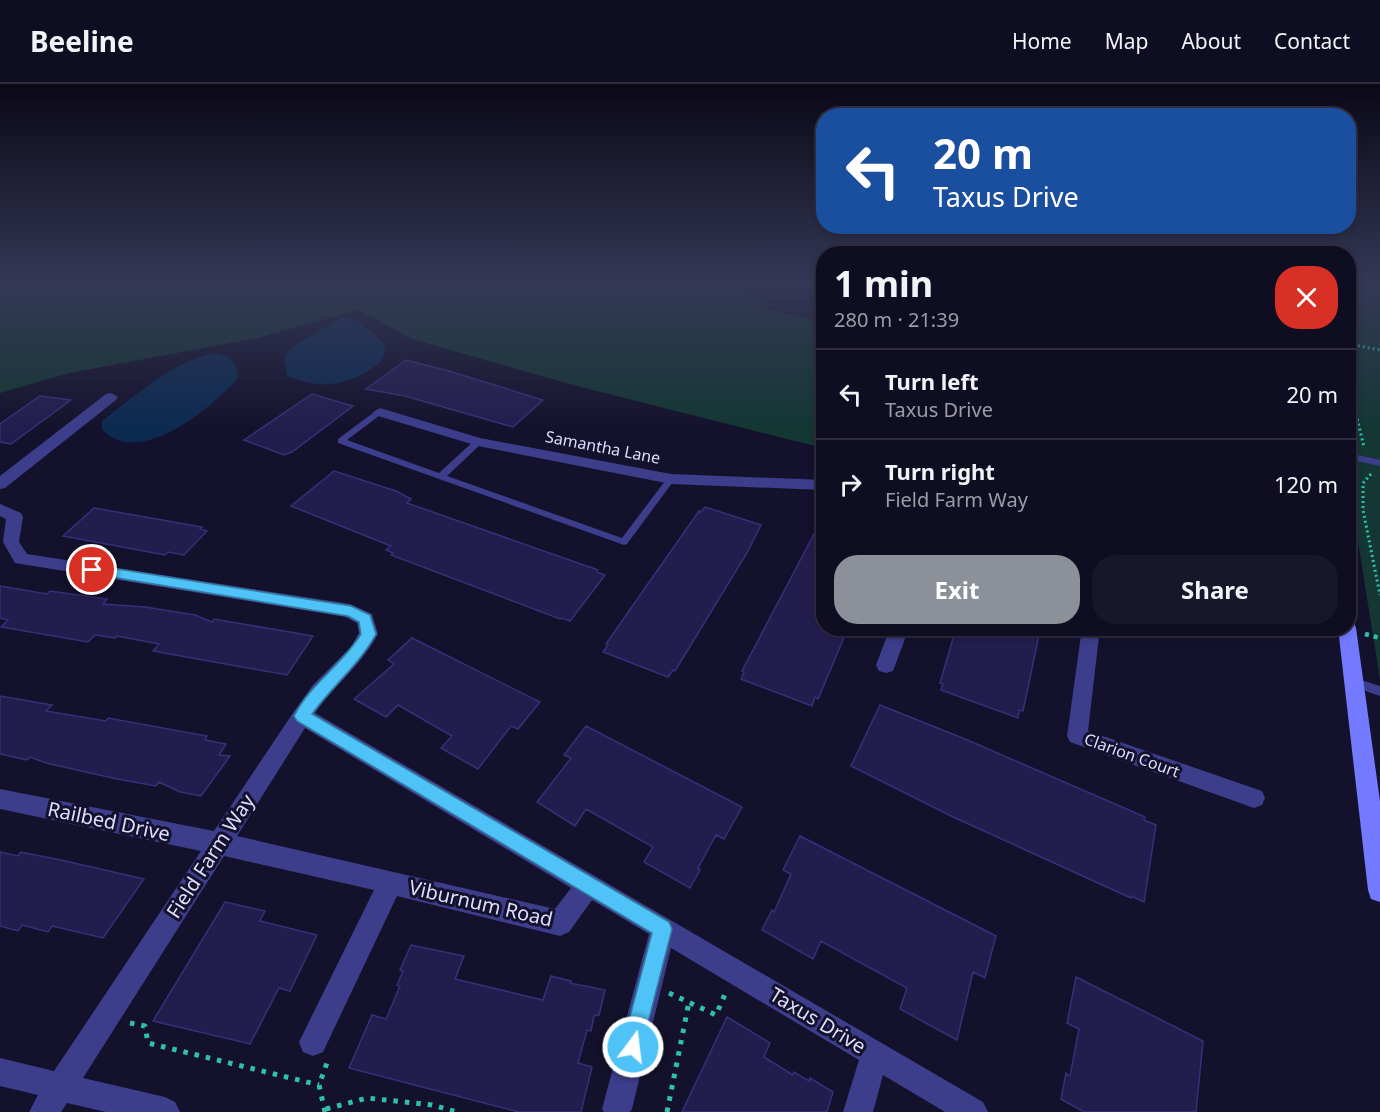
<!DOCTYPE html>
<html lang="en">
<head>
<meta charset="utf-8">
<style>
	body { margin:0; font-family:"Noto Sans",sans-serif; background:#18162a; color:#f1f3f6; height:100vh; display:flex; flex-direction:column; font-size:22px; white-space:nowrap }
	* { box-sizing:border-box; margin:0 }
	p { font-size:20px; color:#9b9ca5 }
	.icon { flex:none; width:33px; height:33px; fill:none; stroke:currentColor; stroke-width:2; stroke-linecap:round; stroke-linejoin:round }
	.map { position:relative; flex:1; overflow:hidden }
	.side { position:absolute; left:816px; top:162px; width:540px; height:390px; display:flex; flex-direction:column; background:#0f0d21; border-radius:24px; box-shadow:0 3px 9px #0003,0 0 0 2px #2f2d3f }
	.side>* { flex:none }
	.hud { position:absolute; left:816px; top:24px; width:540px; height:126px; border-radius:24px; box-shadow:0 3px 9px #0003,0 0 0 2px #2f2d3f; background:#1a4fa0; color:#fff; overflow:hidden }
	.pin { position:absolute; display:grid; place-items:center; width:51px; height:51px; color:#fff; margin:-26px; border:3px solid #fff; border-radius:50%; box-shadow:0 2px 6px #0007 }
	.me { position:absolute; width:66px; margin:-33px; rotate:15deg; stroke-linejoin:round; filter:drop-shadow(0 0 4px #0008) }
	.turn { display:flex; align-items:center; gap:21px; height:126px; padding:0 18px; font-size:27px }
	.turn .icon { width:78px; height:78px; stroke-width:2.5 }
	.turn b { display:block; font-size:42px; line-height:51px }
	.round { display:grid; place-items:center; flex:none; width:63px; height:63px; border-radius:24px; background:#18162a }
	.overview { display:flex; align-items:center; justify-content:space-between; height:102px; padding:0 18px }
	h1 { font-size:36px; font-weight:700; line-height:45px }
	.action { display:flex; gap:12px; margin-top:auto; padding:12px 18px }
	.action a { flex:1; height:69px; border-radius:24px; background:#8c9099; color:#fff; font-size:24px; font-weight:700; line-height:69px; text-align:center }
	.action a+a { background:#18162a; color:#f1f3f6 }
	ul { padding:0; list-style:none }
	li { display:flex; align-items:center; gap:18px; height:90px; padding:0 18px; border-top:2px solid #2f2d3f }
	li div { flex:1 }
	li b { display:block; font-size:22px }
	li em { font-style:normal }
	header { display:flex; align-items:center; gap:36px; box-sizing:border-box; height:84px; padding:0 30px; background:#0f0d21; border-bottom:2px solid #2f2d3f }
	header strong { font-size:28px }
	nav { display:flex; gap:33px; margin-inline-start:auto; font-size:21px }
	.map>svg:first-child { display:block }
</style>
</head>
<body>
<header>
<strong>Beeline</strong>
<nav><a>Home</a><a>Map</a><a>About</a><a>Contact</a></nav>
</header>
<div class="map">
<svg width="1380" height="1028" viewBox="0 0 1380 1028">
	<rect width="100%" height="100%" fill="#14112c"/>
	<path fill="#143733" d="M20,201H740L770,226L823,239V364L573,301L412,255L358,226L257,254L69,289L0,309V205Z
		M1348,201H1380V595L1349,402Z"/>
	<path fill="#0c2a50" d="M350,233L371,247L386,262L382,277C353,301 323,307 287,292L284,273L291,263L342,234Z
		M215,269C231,272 237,277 238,294C213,323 138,386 102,345V337C136,311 173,277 215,269Z"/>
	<path fill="#231d4e" stroke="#382f7a" stroke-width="1.5" d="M406,276L449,287L543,316L513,343L405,312L366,305Z
		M312,310L353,322L292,368L284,371L244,356Z
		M40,312L71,316L11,360L0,358V340Z
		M334,387L396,407L411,415L407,419L598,486L597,488L605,491L570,537L562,534L560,535L391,471L393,469L386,466L391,462L291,422Z
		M705,423L761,441L747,469L675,587L673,586L668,593L603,568L608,561L606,560L638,514L699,427L701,428Z
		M94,424L202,443L200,445L207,447L184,471L168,468L165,471L63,452Z
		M824,431V544H848L818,615L815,613L812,622L741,595L744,588L742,587Z
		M0,502L47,510L50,507L107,515L103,520L145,523L195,531L212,538L214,535L313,552L287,591L153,567L159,560L117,552L115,554L95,551L88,558L1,543L8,536L0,534Z
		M956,544H1038L1036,550L1039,551L1023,627L1019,626L1018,634L941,606L943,600L940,599Z
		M412,554L540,618L518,645L511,642L478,685L441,664L452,652L398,621L386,633L354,615L394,580L388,576Z
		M0,612L52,621L46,627L106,637L108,634L207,652L205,656L226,660L219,671L230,672L201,712L180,708L159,698L156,702L117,695L46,679L30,673L27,676L0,670Z
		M880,621L965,655L1145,733L1144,736L1156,741L1144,818L1131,812V814L951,732L851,682Z
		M586,642L742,723L724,755L716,751L698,784L700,786L690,804L644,778L653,763L586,725L575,742L537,718L571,674L564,671Z
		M800,752L996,852L985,894L973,888L957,956L900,925L907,904L821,857L813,875L762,846L772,826L774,828L791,790L783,786Z
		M0,768L18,772L21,768L61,776L144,795L103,854L52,842L48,848L22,841L18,847L0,842Z
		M225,818L265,827L260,837L317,851L290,907L279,904L250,960L153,937Z
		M411,861L464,872L455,895L543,916L551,892L571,897L570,899L605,906L599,931L594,932L591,947L587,946L578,979L592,983L581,1028H519L349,984L372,931L386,935L400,902L397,901L403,887L400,886Z
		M1076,893L1203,957L1196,1028H1084L1061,1015L1066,989L1070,992L1079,945L1067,939Z
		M727,933L770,959L764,973L793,991L794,988L809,997L810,994L833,1008L827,1028H682Z"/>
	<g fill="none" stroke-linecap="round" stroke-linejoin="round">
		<path stroke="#2fc0ad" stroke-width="3" stroke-dasharray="2 3" stroke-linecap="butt" d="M1348,260L1380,266
			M1348,296L1364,363
			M1371,390L1363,399V426L1380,511"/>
		<path stroke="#2fc0ad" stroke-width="4.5" stroke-dasharray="4 5" stroke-linecap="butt" d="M1365,550L1380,554"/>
		<path stroke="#2fc0ad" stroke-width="5" stroke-dasharray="4.5 7" stroke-linecap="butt" d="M669,909L716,931L726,908
			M130,939L145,942L148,959L319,1001
			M326,1025L367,1014L432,1021L457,1028
			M325,1028L319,1001L328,976
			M667,1028L689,918"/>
		<path fill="#3c3e8c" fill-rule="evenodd" d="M377,326H380L384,328L347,356L439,389L475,356H481V360L447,392L622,454L668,393H674L675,395L627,460L624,461L338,359V355Z
			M1348,369L1380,376V382L1348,375Z
			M1355,594L1380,602V612L1351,602L1349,599L1351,596Z"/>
		<path fill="#3c3e8c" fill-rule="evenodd" d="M111,309L118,313L116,316L5,404L0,405V392L106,310Z
			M380,324L480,354L671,390L824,396V406L671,400L478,362L375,331L373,328Z
			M0,420L21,429L23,433L19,458L27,470L350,520L372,530L378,550C362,580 335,601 315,629L983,1018L988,1028H945L883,991L873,1028H843L859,976L671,864L632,1025L630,1028H604L602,1025L649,850L592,816L569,848L560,852L397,812L323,968L313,972L303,968L299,958L374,806L224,772L83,994L165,1013L175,1018L180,1028H106L67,1019L61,1028H29L38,1011L0,1002V974L54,987L201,767L0,725V705L214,747L295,626L313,601L351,563L359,549L357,539L346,533L15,479L3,458L6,435L0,432ZM305,644L571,804L555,825L237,752Z
			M890,544H909L893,587L886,589L879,587L876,581Z
			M1082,544H1100L1088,647L1262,707L1265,714L1262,721L1254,724L1070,658L1067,652Z"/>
		<path fill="#747aff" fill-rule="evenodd" d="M1348,537L1354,539L1356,544L1380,717V818L1371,815L1368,806L1338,544H1348Z"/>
	</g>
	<linearGradient id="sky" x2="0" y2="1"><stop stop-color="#0b0918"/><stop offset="0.58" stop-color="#343856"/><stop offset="1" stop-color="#343856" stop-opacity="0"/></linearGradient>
	<rect width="1380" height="345" fill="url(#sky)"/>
	<path fill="#4fc3f7" stroke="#337fa1" stroke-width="1.5" d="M92,481L351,522L370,531L376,550C359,581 332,602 312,630L669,838L672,845L640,970L633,974L625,970L622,963L652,849L297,637L294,632C310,600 343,580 361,550L359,538L348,532L87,489L85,486L87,483Z"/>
	<g text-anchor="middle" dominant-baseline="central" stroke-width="6" stroke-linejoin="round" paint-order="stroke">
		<g font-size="16" fill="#deddff" stroke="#14112c">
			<text transform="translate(603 363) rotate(11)">Samantha Lane</text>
			<text transform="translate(1132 671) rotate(20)">Clarion Court</text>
		</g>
		<g font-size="20" fill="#deddff" stroke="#14112c">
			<text transform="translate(109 737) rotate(12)">Railbed Drive</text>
			<text transform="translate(210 772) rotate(-57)">Field Farm Way</text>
			<text transform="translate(481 819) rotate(13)">Viburnum Road</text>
			<text transform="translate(818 936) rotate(31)">Taxus Drive</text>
		</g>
	</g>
</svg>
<div class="pin" style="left:92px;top:486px;background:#d93025"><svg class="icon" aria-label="arrive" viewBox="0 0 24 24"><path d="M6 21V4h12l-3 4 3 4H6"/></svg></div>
<svg class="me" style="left:633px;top:963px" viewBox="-20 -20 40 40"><circle r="17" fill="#4fc3f7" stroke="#fff" stroke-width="3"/><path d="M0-11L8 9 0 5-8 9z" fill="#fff"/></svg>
<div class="hud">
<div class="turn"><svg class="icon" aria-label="left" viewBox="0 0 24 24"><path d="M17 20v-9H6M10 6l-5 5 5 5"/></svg><div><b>20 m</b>Taxus Drive</div></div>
</div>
<section class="side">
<div class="overview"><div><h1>1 min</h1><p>280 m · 21:39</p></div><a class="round" style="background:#d93025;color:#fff"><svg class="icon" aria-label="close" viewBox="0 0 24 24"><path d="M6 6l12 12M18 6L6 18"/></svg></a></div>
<ul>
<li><svg class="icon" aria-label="left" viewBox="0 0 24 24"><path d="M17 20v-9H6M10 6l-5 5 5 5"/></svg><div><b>Turn left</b><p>Taxus Drive</p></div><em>20 m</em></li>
<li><svg class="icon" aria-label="right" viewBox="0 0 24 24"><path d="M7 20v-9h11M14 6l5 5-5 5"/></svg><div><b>Turn right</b><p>Field Farm Way</p></div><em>120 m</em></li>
</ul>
<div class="action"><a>Exit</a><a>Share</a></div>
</section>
</div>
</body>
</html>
